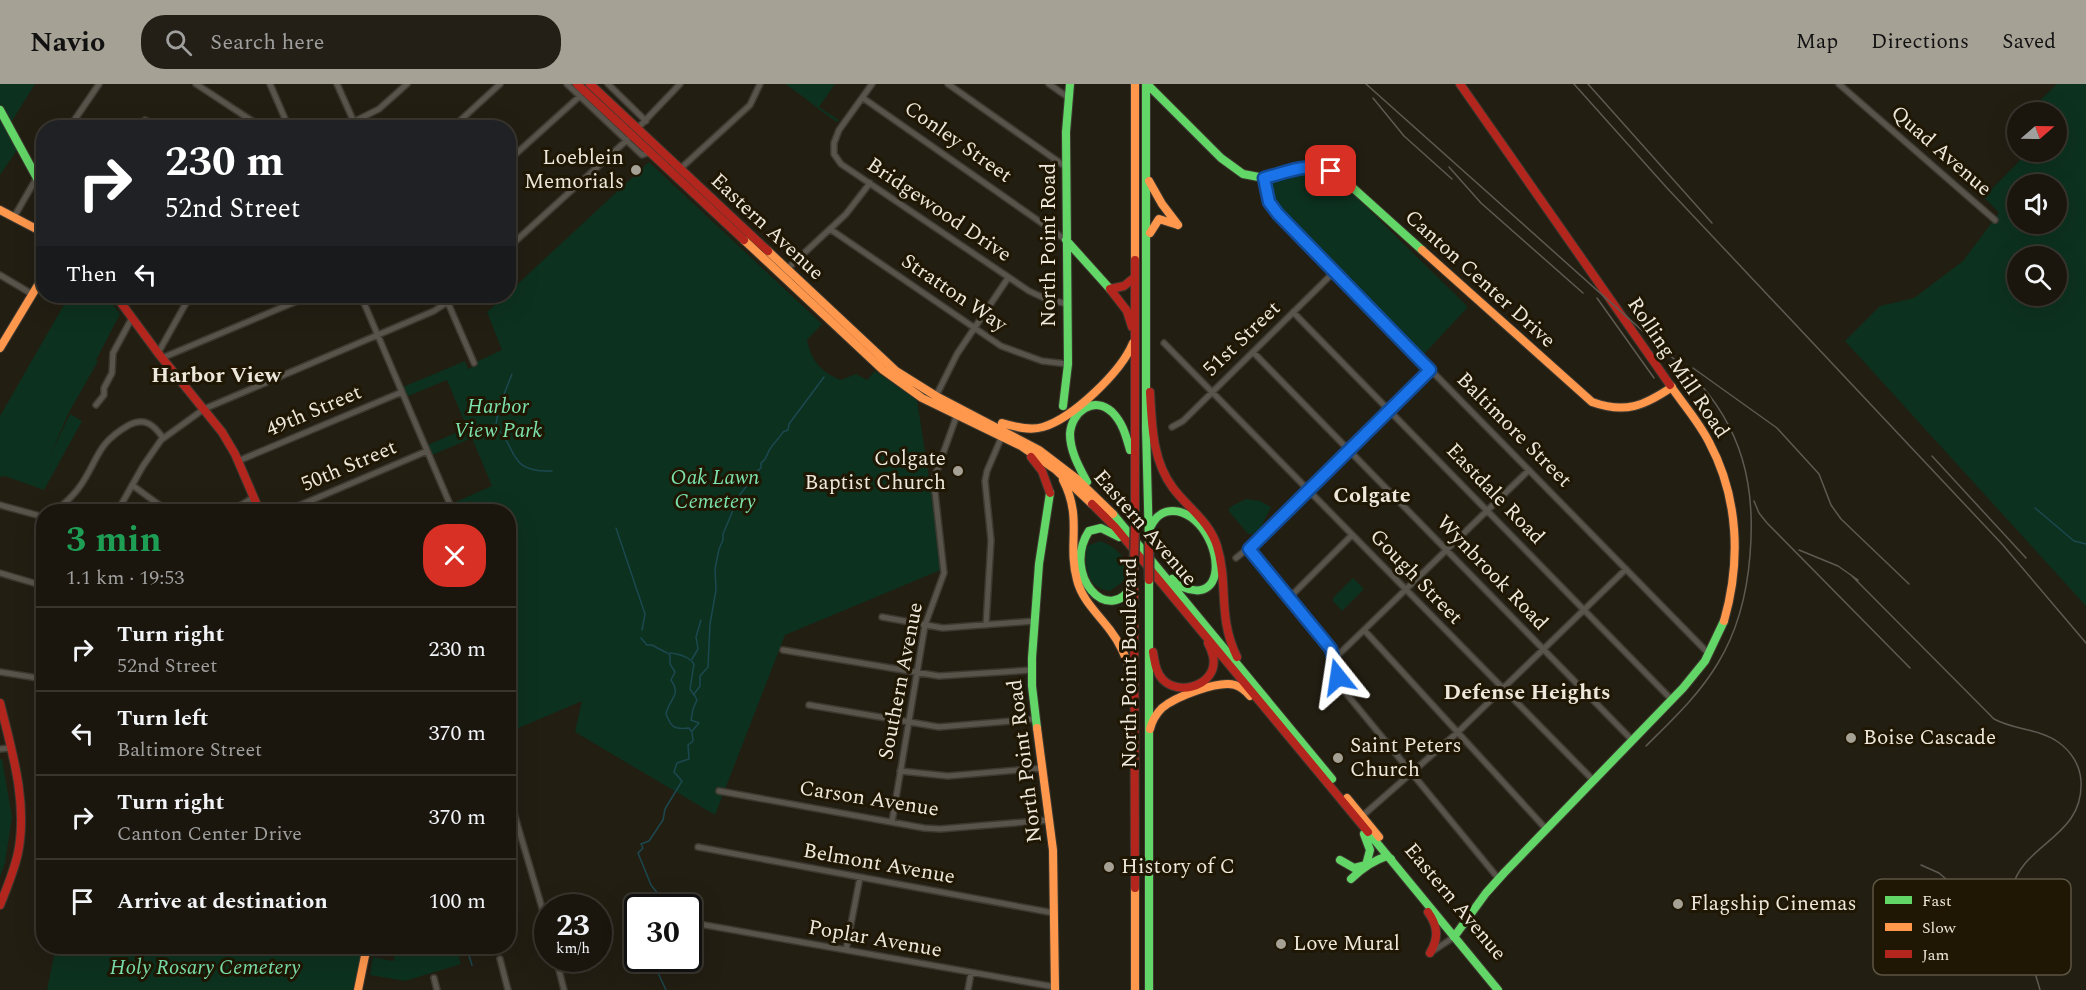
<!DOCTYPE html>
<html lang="en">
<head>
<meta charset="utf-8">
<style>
	body { margin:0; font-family:Spectral,serif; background:#231f17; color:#f1f3f6; height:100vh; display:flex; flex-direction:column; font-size:22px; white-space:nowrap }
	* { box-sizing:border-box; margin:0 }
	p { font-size:20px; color:#9f9f9e }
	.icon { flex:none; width:33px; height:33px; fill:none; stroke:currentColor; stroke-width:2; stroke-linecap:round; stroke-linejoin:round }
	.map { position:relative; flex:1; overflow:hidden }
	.details { position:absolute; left:36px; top:420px; width:480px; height:450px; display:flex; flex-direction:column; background:#1a160e; border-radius:24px; box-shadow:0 6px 24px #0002,0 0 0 2px #38352e }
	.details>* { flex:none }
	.banner { position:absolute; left:36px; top:36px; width:480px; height:183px; border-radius:24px; box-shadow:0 6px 24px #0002,0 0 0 2px #38352e; background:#202124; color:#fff; overflow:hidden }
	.needle { width:39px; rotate:70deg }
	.fabs { position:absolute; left:2007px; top:18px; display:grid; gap:12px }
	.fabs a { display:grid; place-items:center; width:60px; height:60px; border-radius:50%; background:#1a160e; box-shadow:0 6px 24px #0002,0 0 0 2px #38352e; font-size:30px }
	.speed { position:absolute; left:534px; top:810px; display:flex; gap:12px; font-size:30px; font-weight:700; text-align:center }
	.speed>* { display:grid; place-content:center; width:78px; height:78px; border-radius:50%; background:#1a160e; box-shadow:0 6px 24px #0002,0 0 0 2px #38352e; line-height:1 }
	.speed small { font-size:15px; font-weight:400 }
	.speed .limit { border:3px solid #111; border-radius:9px; background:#fff; color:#111 }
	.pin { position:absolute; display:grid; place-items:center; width:51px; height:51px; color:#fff; margin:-26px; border-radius:12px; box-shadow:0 3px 9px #0006 }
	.me { position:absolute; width:66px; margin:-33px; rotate:345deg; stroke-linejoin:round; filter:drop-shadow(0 0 4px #0008) }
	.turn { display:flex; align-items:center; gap:21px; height:126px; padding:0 30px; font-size:27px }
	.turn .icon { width:78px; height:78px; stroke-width:2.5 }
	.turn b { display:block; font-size:42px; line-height:51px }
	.then { display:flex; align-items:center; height:57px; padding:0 30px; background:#0003; gap:12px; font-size:22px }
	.round { display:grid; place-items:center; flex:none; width:63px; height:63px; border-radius:24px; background:#231f17 }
	.head { display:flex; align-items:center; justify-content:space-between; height:102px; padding:0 30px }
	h1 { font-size:36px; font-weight:700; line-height:45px; color:#1e9e55 }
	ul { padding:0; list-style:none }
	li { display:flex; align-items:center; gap:18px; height:84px; padding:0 30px; border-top:2px solid #38352e }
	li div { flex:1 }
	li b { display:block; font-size:22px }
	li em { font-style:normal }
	header { display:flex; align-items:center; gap:36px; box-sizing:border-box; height:84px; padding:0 30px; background:#a6a195; color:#111 }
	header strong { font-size:28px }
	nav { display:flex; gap:33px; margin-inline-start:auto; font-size:21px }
	.search { width:420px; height:54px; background:#231f17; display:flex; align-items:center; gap:15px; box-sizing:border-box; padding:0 21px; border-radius:24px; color:#9f9f9e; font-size:22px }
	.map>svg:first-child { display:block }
</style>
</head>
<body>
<header>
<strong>Navio</strong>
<div class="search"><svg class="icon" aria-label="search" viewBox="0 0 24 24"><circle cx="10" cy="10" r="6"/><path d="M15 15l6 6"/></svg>Search here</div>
<nav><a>Map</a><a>Directions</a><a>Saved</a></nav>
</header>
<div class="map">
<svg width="2086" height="906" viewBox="0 0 2086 906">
	<rect width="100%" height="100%" fill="#231e12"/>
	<path fill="#0d311f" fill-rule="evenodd" d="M0,0H35L10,40L0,20Z
		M785,0H835L819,23L839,36L837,38C819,26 803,12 785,0Z
		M2057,0H2086V522L1845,257L1880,222L1914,214L1963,177L1999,129L1984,113L2028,68H2056V28H2028ZM2018,100H2056V140H2018ZM2018,172H2056V212H2018Z
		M0,33L17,66L0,91Z
		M649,78L822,240L807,256C812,278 821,288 841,296L856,290L867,296L875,287L917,316L943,485L785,551L715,731L575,648L582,617L509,648L508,428L457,427L453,419L492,402L472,354L432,371L428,361L467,344L447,296L408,312L403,303L465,277L468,285L477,281L476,278L502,266L487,228L505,212H508L509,208Z
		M1306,87C1324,88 1337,98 1352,109L1468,223L1423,271L1274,120L1269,106L1268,98Z
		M69,212H107L120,230L96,276L98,277L68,330L50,372L70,330L82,337L44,406L5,392L0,393V332Z
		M1246,415L1260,417L1271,423L1261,443L1253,450H1248L1228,426L1232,422Z
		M1100,457C1116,462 1136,480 1122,498C1119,501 1114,504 1110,507C1105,506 1100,505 1096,502C1085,493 1085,474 1087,462Z
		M1353,494L1364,505L1342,527L1333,517V514Z
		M0,675H2L12,733L5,779L0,793Z
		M56,863H364L353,906H47Z
		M394,863H456L461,880L405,897L370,891L373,873L393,877L396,868Z"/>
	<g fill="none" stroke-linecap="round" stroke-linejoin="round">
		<path stroke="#1c4850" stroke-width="1.5" d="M493,340C519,362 505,389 552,387
			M496,340L499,323L512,290
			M755,389L761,384V379C768,374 766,371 770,365C774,358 779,355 783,348L788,346L789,340L824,293
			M2035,424L2074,457L2086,460
			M616,444L645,530L642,546
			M641,554L647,561H652L665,568
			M666,568L670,571V580L675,588L671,596C682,612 669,614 666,630C671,643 674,646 689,644L691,647
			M670,569C679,570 689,572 694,580L690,605L694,611
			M692,575L698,565L696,553L701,536
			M692,647L699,639L691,636L693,625L697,616L694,610L700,602V592L708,583L710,540L716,506L715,485L719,465L723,456V450L739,412L751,396
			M663,824V816L651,801L638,769L643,764L641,760L649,757L663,736L665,725L682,697L674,688L677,679L689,675L688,661L693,657L692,648
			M466,862L472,881
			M654,874L658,881V889L666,906"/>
		<defs>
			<path id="street" d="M196,0L263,44
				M270,0L289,44
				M337,0L354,38
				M567,0L642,71L651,68
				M608,0L646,37
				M872,0L839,46L834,59V70L841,80L1029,207L1044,214L1067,220
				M948,0L1066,83
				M1049,0L1069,14
				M1839,0L1995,136
				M863,14L1066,156
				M69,44L99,0
				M137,44L145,36L161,44
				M341,44L379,25L407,0
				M452,44L500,0
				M637,45L680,0
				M508,77L580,12
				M680,85L750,21L760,0
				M1264,94L1269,118L1276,128L1709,570
				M14,133L44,81
				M830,145L1001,262L1042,277L1068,280
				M508,164L627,56
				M786,186L846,130L870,99
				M0,191L32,210
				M361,212L449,418L450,424L447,428
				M448,219L474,279
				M1293,228L1672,616
				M1164,259L1594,697
				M1253,268L1633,657
				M158,269L190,212
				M162,274L309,212
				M936,312L957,270L1008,194
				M96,321L104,311V304L112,289L113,269L132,234
				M1172,343L1183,337L1334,188
				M238,377L402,308
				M132,401L169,428
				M0,421L44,433
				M54,428C63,421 71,414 78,405C99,377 94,361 129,341C145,333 154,341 163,354
				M117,428L143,382L161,356L204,325L434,227L457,212
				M230,428L254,413
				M284,428L427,367
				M1249,465L1331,565L1338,593L1345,608L1498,794
				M1236,474L1252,461L1430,287
				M0,489L44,502
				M1289,514L1352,451
				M882,533L943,544L1035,537
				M986,541L991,456L985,397L987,387L1002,352
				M1365,547L1547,746
				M783,566L939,592L1032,586
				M1334,575L1529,386
				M0,588L44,595
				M809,621L939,643L1035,635
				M0,665L11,664
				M900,687L948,692L1043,684
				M719,707L924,744L940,745L1050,736
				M508,709L548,844
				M1360,734L1458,648L1626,485
				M892,738L925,541L944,489L935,408V392L958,328
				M698,763L1054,829
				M688,838L1055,903
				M846,866L860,793
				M1433,867L1454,853
				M556,874L564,906
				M500,875L508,906
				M434,894L437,906
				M968,906L971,889"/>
			<path id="fast" d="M1146,0V345L1149,460
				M1147,0L1221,74L1243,90L1264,94L1295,84L1312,83L1331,87L1342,94L1422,166
				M0,26L44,107
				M1066,156L1110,205
				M1063,322L1068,280L1066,48L1070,0
				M1087,398C1079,383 1070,367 1070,350C1071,328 1094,311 1112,328C1123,339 1126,352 1130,366
				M1113,430L1332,695
				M1149,446C1154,435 1160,427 1173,427C1199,427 1220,465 1215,490C1210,514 1185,508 1172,495
				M1119,453L1101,444L1089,447C1061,490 1109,545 1133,500
				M1149,496V906
				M1037,644L1032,602V574L1039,480L1050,409
				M1368,748L1498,906
				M1340,776L1354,784L1366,781L1370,766L1364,750
				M1351,795C1362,784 1372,777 1387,772L1391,775
				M1454,853L1486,809L1504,789L1683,604L1705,577L1724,537"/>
			<path id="slow" d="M1135,0V176
				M1149,97L1162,120L1178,141
				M0,126L44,149
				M1150,149L1159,135L1178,141
				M744,156L883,286L922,314L1021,362L1056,386L1092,420
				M1422,166L1592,318C1625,330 1644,322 1672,303
				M768,167L896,287L936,312L1039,366L1077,395L1113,430
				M0,264L44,191
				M1670,301C1683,320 1699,338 1709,358C1739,414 1741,478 1724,537
				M1002,339C1015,343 1030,347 1043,343C1073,334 1121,288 1133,259
				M1063,396C1083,435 1067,459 1077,496C1082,516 1098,530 1110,546C1121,560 1127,575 1132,592
				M1037,644L1053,766L1055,906
				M1150,645C1152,637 1156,630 1162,624C1175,613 1218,596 1235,601C1241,603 1246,607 1250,612
				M1347,714L1379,753
				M1135,804V906
				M358,906L367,862"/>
			<path id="jam" d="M577,0L744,156
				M590,0L768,167
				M1460,0L1670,301
				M1135,176V443
				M1110,205L1127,227L1132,243
				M1110,205L1124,202L1135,193
				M116,212L158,269L222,348L235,370L260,428
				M1150,308C1152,341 1152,376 1173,404C1188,424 1209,437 1217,462C1229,501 1217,532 1237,573
				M1031,373L1042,387L1050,409
				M1092,420L1115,443L1368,748
				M1134,479L1135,804
				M1153,568C1154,574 1155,581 1157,586C1168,617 1220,604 1213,572C1212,568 1210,563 1208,559
				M0,619C12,667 28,719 18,769C14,787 7,804 0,821
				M1428,828C1438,842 1439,854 1430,869"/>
		</defs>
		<use href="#street" stroke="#3d3930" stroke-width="8"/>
		<use href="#fast" stroke="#3d3930" stroke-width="10"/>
		<use href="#slow" stroke="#3d3930" stroke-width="10"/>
		<use href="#jam" stroke="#3d3930" stroke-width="10"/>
		<use href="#street" stroke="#58544b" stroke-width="5"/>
		<use href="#fast" stroke="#63d668" stroke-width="8"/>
		<use href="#slow" stroke="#ff974d" stroke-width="8"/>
		<use href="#jam" stroke="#b3261e" stroke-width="8"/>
		<path stroke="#5e5a52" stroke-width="1.5" d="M1366,0L1692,291C1742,343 1756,401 1750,471C1747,510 1738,546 1718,579C1699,611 1672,636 1646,662
			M1574,0L1667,104L2002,460L2086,559
			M1588,0L1712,139
			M1373,14L1404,52L1452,95
			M1449,83L1481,119L1583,209
			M1597,214L1654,294
			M1693,284L1777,344L1819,390L1831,421L1841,435L1909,500
			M1932,372L2026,474
			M1754,417L1759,429L1767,439L1910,584
			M1799,466L1838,482L1858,496
			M1851,491L1994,635C2014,646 2040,645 2058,658C2071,667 2080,681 2081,697C2084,754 2022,759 2012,805C2007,825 2020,844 2026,862C2031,877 2036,891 2040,906
			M1921,781L1939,789L1946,795
			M2016,869L2032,887"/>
		<defs>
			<path id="jam-bridge" d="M1149,460V496
				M1134,479L1135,443"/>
		</defs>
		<use href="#jam-bridge" stroke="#3d3930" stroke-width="11" stroke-linecap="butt"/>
		<use href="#jam-bridge" stroke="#b3261e" stroke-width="8"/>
	</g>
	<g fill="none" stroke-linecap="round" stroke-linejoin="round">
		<defs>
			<path id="route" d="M1331,87C1307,78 1288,88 1264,94L1269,118L1278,130L1430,286L1249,465L1331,565L1338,593"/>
		</defs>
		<use href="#route" stroke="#114b97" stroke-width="15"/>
		<use href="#route" stroke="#1a73e8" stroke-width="10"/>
	</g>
	<g fill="#a6a195" stroke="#1f1703" stroke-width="2">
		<circle cx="636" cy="86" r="6"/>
		<circle cx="958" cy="387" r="6"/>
		<circle cx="1851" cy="654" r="6"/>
		<circle cx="1338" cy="674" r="6"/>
		<circle cx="1109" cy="783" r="6"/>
		<circle cx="1678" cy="820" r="6"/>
		<circle cx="1281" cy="860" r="6"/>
	</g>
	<g text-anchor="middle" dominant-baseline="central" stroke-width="6" stroke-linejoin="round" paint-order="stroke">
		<g font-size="21" fill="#ede8db" stroke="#1f1703">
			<text transform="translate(958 58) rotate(35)">Conley Street</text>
			<text transform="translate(1941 67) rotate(41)">Quad Avenue</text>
			<text transform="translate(939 126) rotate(34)">Bridgewood Drive</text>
			<text transform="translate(767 143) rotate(43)">Eastern Avenue</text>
			<text transform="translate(1049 161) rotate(-90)">North Point Road</text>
			<text transform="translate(1480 195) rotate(42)">Canton Center Drive</text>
			<text transform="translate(954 209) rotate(34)">Stratton Way</text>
			<text transform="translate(1242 255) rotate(-44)">51st Street</text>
			<text transform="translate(1678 284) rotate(56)">Rolling Mill Road</text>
			<text transform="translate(314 327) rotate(-23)">49th Street</text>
			<text transform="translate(1514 346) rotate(45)">Baltimore Street</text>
			<text transform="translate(349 382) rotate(-23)">50th Street</text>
			<text transform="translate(1495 410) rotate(46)">Eastdale Road</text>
			<text transform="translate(1145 444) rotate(49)">Eastern Avenue</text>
			<text transform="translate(1492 489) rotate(46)">Wynbrook Road</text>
			<text transform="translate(1416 493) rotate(46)">Gough Street</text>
			<text transform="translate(1130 579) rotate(-90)">North Point Boulevard</text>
			<text transform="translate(901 597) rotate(-79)">Southern Avenue</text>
			<text transform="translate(1025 677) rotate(-97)">North Point Road</text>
			<text transform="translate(869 715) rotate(9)">Carson Avenue</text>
			<text transform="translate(879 780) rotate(10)">Belmont Avenue</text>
			<text transform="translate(1455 818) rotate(50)">Eastern Avenue</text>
			<text transform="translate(875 855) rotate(10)">Poplar Avenue</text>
		</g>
		<g font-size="21" fill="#ede8db" stroke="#1f1703" text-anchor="start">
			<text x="624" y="74" text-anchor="end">Loeblein<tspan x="624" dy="24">Memorials</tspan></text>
			<text x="946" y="375" text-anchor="end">Colgate<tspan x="946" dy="24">Baptist Church</tspan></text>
			<text x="1863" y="654">Boise Cascade</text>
			<text x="1350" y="662">Saint Peters<tspan x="1350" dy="24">Church</tspan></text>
			<text x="1121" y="783">History of C</text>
			<text x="1690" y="820">Flagship Cinemas</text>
			<text x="1293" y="860">Love Mural</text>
		</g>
		<g font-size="21" font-style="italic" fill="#7ce2ae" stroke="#1f1703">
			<text x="498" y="323">Harbor<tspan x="498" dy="24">View Park</tspan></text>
			<text x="715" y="394">Oak Lawn<tspan x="715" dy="24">Cemetery</tspan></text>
			<text x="205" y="884">Holy Rosary Cemetery</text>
		</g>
		<g font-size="22" font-weight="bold" fill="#ede8db" stroke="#1f1703">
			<text x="216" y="291">Harbor View</text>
			<text x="1372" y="411">Colgate</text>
			<text x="1527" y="608">Defense Heights</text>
		</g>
	</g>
	<rect x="1873" y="795" width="198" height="96" rx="9" fill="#1f1703" stroke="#5d5644" stroke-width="1.5"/>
	<rect x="1885" y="812" width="27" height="8" fill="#63d668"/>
	<rect x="1885" y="839" width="27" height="8" fill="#ff974d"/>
	<rect x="1885" y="866" width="27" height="8" fill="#b3261e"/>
	<g font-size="16" fill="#ede8db">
		<text x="1922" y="822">Fast</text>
		<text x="1922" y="849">Slow</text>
		<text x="1922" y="876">Jam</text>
	</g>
</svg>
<div class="fabs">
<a><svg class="needle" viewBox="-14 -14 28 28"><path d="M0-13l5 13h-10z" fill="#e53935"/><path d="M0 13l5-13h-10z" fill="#9f9f9e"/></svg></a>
<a><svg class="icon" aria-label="sound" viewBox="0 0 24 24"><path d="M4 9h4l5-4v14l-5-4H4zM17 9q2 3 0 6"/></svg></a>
<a><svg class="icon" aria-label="search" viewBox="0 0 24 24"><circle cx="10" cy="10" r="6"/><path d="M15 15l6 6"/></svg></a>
</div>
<div class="speed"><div>23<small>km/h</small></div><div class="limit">30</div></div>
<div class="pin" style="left:1331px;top:87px;background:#d93025"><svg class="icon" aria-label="arrive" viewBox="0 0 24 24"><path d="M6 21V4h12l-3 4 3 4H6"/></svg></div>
<svg class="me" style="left:1338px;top:593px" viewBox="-20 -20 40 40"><path d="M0-17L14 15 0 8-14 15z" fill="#1a73e8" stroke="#fff" stroke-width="4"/></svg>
<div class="banner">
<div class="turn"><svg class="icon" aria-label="right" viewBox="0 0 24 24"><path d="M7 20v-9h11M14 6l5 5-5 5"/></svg><div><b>230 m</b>52nd Street</div></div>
<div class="then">Then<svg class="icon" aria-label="left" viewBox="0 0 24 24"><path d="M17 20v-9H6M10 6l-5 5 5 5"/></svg></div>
</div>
<section class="details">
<div class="head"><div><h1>3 min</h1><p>1.1 km · 19:53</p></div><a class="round" style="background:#d93025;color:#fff"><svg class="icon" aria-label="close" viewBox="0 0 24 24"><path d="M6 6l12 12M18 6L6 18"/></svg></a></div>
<ul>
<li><svg class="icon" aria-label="right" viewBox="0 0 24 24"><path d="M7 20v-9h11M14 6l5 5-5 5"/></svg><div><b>Turn right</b><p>52nd Street</p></div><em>230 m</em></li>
<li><svg class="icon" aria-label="left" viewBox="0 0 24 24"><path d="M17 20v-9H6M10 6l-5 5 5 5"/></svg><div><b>Turn left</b><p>Baltimore Street</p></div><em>370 m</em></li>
<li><svg class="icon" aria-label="right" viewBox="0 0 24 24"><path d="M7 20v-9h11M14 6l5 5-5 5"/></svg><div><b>Turn right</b><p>Canton Center Drive</p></div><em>370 m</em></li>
<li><svg class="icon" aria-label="arrive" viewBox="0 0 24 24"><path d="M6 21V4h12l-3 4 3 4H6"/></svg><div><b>Arrive at destination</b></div><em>100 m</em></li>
</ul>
</section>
</div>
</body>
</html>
